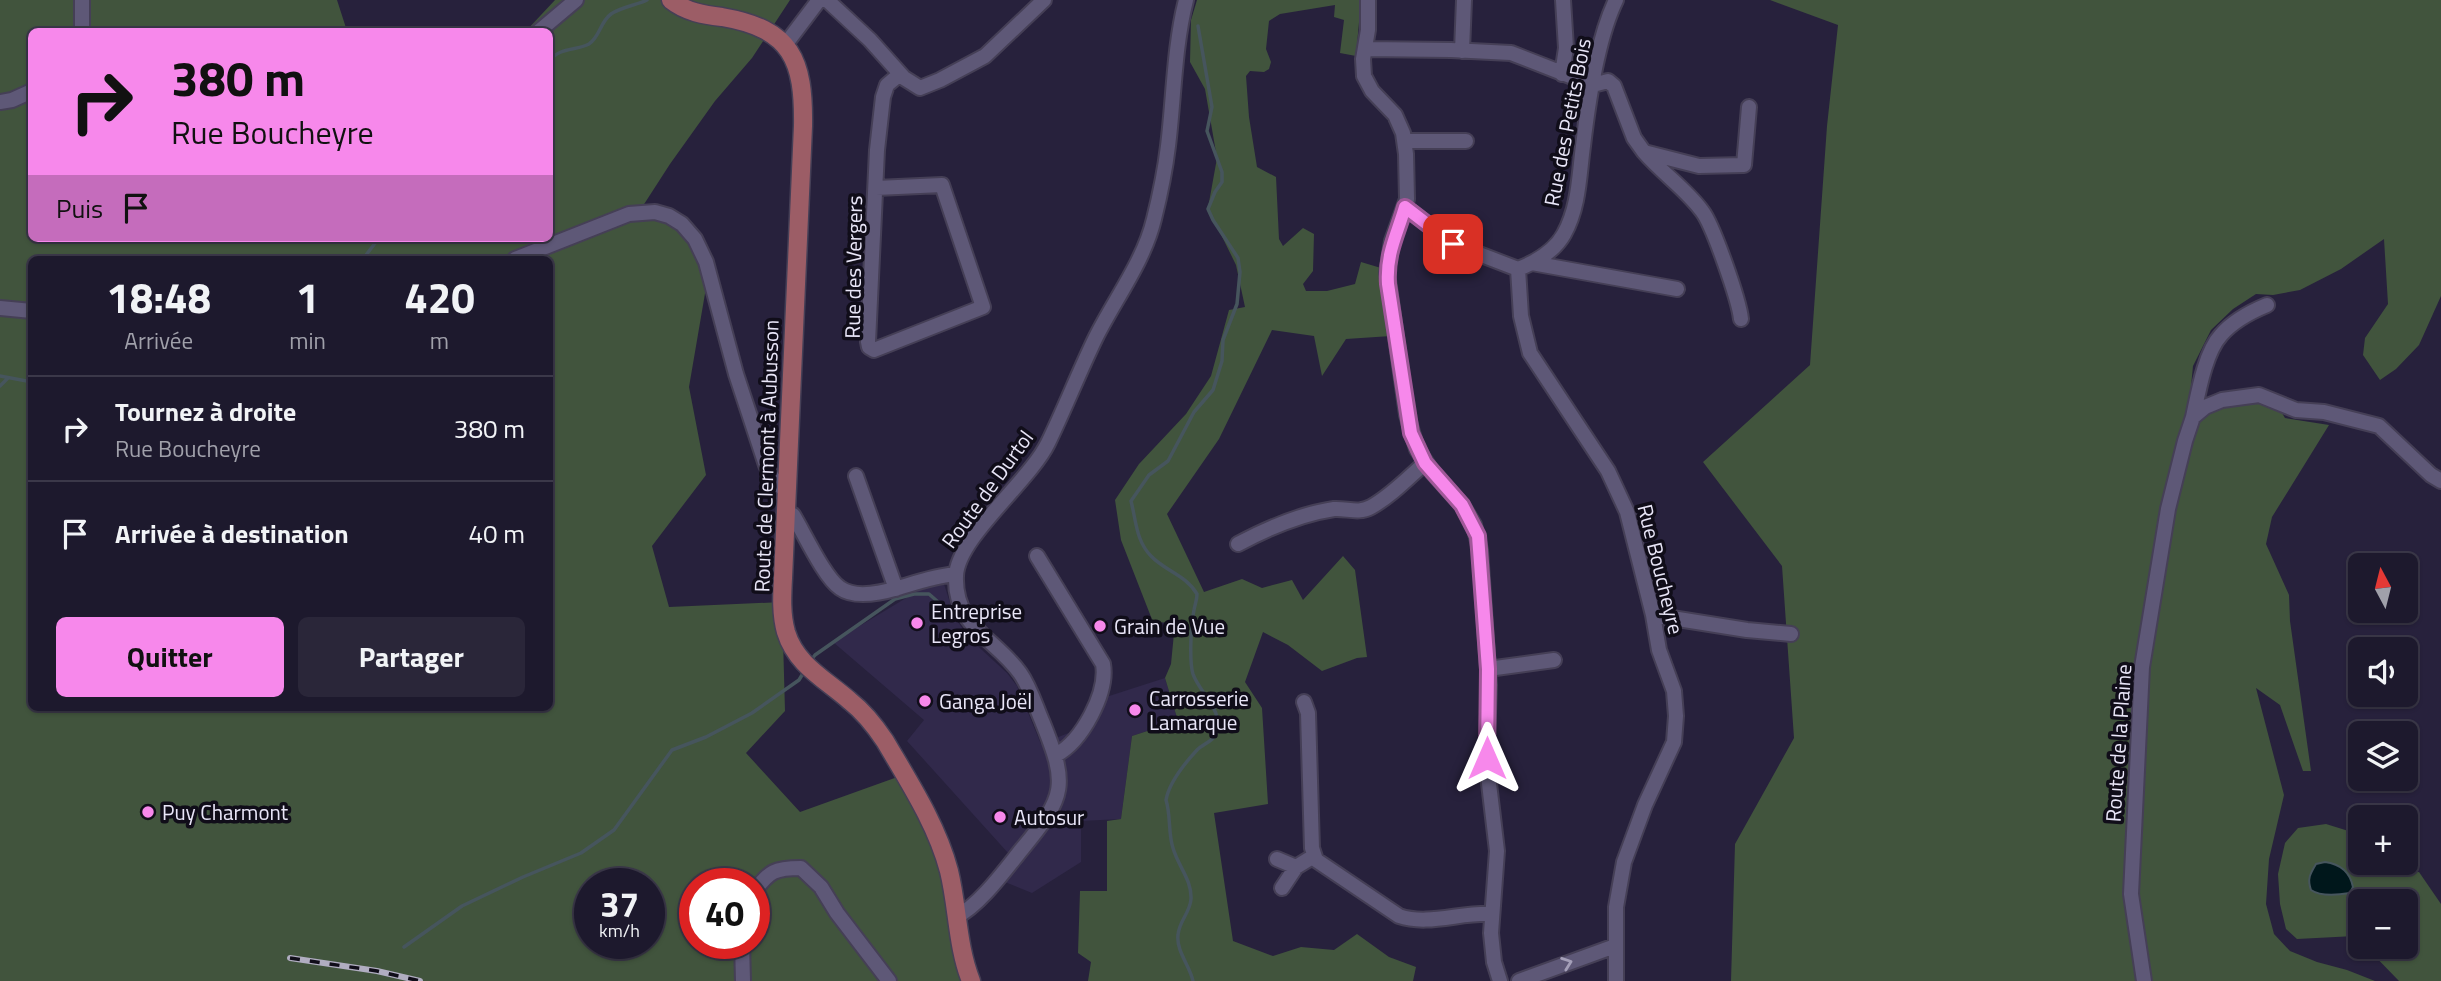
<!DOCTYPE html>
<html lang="fr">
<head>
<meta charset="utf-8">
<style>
	body { margin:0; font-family:"Titillium Web",sans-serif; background:#2a2639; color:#f1f3f6; height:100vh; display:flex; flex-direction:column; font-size:26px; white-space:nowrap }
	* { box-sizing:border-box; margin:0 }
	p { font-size:23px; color:#a0a0aa }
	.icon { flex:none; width:38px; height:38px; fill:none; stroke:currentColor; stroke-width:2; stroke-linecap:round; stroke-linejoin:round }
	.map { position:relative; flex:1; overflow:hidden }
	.panel { position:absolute; left:28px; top:256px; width:525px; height:455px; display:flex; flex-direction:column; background:#1d192d; border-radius:10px; box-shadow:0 2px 5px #0004,0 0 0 2px #3b3849 }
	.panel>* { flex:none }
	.hud { position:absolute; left:28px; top:28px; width:525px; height:214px; border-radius:10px; box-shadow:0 2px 5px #0004,0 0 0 2px #3b3849; background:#f788eb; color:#111; overflow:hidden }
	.needle { width:46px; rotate:353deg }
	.controls { position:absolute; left:2348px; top:553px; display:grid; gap:14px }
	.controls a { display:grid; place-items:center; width:70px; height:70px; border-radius:10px; background:#1d192d; box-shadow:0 2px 5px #0004,0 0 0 2px #3b3849; font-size:35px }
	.speed { position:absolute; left:574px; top:868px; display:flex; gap:14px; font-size:35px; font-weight:700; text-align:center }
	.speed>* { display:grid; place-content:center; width:91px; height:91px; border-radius:50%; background:#1d192d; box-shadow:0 2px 5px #0004,0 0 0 2px #3b3849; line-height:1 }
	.speed small { font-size:18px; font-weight:400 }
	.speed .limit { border:10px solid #d22; background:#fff; color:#111 }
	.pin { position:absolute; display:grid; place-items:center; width:60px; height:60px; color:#fff; margin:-30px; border-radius:14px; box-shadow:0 4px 10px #0006 }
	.me { position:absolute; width:77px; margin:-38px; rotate:0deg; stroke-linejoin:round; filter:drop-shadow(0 0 5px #0008) }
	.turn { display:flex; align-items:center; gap:24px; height:147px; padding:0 28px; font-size:32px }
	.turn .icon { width:91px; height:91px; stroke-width:2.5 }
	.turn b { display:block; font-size:49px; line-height:60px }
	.then { display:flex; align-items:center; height:66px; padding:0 28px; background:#0003; gap:14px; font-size:26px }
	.eta { display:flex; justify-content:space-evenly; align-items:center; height:119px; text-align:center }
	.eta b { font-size:42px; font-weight:700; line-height:49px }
	.cta { display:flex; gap:14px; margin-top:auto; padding:14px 28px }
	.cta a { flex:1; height:80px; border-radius:10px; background:#f788eb; color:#111; font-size:28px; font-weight:700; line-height:80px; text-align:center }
	.cta a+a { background:#2a2639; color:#f1f3f6 }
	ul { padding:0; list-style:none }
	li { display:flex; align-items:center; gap:21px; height:105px; padding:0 28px; border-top:2px solid #3b3849 }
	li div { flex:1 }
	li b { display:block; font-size:26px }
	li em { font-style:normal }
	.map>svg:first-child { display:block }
</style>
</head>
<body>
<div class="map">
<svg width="2441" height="981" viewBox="0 0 2441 981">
	<rect width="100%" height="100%" fill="#27213c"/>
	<path fill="#31294b" d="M931,583L944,584L955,618L970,639L1007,673L1017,686L1041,744L1076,730L1090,698L1106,697L1165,678L1178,721L1132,736L1121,819L1081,821V862L1032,893L1005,882L1019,865L907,741L924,720L833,642Z"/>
	<path fill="#41543d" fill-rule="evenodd" d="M0,0H337L347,31L32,32V238H550V32L526,31L555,0H790L752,58L715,101L670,164L639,212L676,219L708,276L689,387L706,475L652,546L669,607L782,602L785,711L746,753L800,812L903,775L944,852L967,981H0ZM32,259H550V707H32ZM590,884H649V943H590ZM695,884H754V943H695Z
		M1197,0H1361L1356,56L1340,53L1344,20L1334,17L1335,5L1280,14L1269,21L1266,49L1271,62L1269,69L1264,72L1250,71L1246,76L1249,117L1257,167L1276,177L1279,239L1283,246L1303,228L1314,234L1313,271L1303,284L1306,291H1327L1355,284L1361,262L1381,268L1391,336L1346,339L1322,376L1314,336L1272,330L1219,439L1167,514L1204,592L1242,579L1262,588L1292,580L1303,600L1343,556L1355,570L1367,657L1357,658L1322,671L1288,645L1263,632L1245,682L1262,708L1268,804L1214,813L1233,941L1273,956L1301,947L1334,950L1357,934L1389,957L1416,967L1413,981H1088L1091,962L1078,953L1080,891H1107V821L1121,819L1132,736L1178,721L1165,678L1171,664L1175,623L1153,622L1121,540L1115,500L1139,464L1186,414L1211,376L1229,310L1245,307L1236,265L1208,208L1217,158L1205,89L1190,62L1191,20Z
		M1770,0H2441V296L2419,345L2396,369L2380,380L2363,355L2365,338L2388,304L2384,239L2341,269L2300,290L2273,295L2256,294L2233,309L2211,330L2193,366L2189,407L2276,403L2285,418L2329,425L2272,517L2266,544L2289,595L2290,621L2311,771H2303L2280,705L2256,688L2284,795L2269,859L2266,904L2274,934L2290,951L2317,962L2347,970L2375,981H1731L1735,844L1794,738L1782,566L1703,462L1810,365L1827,126L1838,25Z
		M2326,824L2355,833L2361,842V863H2378L2390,873L2419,872L2441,904V981H2399L2366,947H2406V901H2361V941L2355,936L2297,939L2286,929L2280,904L2278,874L2285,843L2298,828Z"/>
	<path fill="#00171b" stroke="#46555d" stroke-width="2" d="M2325,862C2340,864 2350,872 2353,887L2350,893C2338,895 2321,897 2311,890C2307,879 2310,874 2316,864Z"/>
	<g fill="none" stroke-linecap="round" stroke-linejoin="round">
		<path stroke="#46555d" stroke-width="3.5" d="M550,61C559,47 576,51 589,44C600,37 600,22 611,14C621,7 637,5 647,0
			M363,259L379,238
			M0,376L32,382
			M0,386L8,378
			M812,659L815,655L895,599L914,594H929L945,608
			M404,947L462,906L523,877L581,853L614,830L672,750L706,737L752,713L799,680L802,675
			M1193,981C1190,966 1176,951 1178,935C1179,921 1190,913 1191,899C1192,880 1178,866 1173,848C1168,833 1171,816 1166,800C1169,783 1185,763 1197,750C1203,744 1214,741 1217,732C1224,711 1199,692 1193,674C1189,661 1191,624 1194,610C1195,604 1197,600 1197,594C1186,575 1165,571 1151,556C1136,541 1136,520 1131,501L1149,475L1168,461L1194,412L1213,390L1222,361L1223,340L1237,304L1240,272L1238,258L1213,220L1208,209L1215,192L1222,182V172L1207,131L1212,107L1198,26"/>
		<defs>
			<path id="minor" d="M82,0V32
				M827,0L870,40L904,78L920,88L940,80L985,56L1044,0
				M1368,0V30L1363,59L1364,76L1372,91L1395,115L1403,133L1406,154L1407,199L1392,241L1387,273L1407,415L1417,449L1433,473L1462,505L1474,525L1480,550L1489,685L1487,742L1488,775L1497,851L1491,933L1494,962L1500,981
				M538,32L576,0
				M785,45L819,0
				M1365,49L1451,50L1511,53L1593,85L1608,81L1614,86L1634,138L1644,152L1699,166L1744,165L1749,107
				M1462,51L1464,0
				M1562,74L1566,48L1563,0
				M0,102L12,100L32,91
				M1405,141H1466
				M1644,152C1662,173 1686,189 1702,211C1713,225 1739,300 1741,319
				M876,188L942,185L983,307L874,350L869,347L868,342L877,150L883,97L887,85L900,74
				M1405,207L1453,244L1518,269
				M515,259L629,214L655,212L669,216L682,224L695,239L706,262L736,374L766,465L772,477L787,493
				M1532,263L1677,289
				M1518,269L1521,316L1530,353L1608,471L1627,512L1653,615L1659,650L1674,691L1676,716L1674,742L1645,805L1624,862L1616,907V981
				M1518,269C1536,262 1554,252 1564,234C1579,207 1579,176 1583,146C1588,103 1597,39 1616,0
				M0,308L32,311
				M2193,417C2198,394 2205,352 2221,335C2233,321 2250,312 2267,305
				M856,476L896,589
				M786,513L793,515C804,533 824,577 840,588C855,599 881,593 898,588C918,582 935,576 956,574
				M1238,544C1268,528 1300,514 1334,509C1347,508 1358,514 1371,507C1391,496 1408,478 1425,463
				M1037,556L1103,664C1108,693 1082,741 1056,755
				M1653,615L1747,630L1791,634
				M1488,669L1554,660
				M1304,702L1308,713L1312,848L1316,860L1399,916C1428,926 1461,912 1492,914
				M1277,859L1296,867
				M1282,888L1296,867L1314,856
				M754,892C769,871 775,868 801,868L821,887L837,913L889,981
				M956,917C980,905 1005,870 1022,849C1066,796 1068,785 1042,721C1035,705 1030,687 1020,673C995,638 954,627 956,576C957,538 1029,482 1048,443C1065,408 1079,372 1096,337C1115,299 1144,261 1154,219C1160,195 1165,171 1168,146C1174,98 1174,47 1186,0
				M742,943L743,981
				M1519,981L1615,946
				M2144,981L2131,894L2142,667L2168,509L2185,441L2193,417L2205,407L2222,400L2259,395L2296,410L2324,412L2379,426L2431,475L2441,481"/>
			<path id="major" d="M671,0C686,12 704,15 722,17C792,29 804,60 803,126L783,578C782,596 781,614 786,632C796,665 825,679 850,701C864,712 875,726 885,741C909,782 937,825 949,871C958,908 957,946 971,981"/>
		</defs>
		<use href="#minor" stroke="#453f56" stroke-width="18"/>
		<use href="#major" stroke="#453f56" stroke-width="21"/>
		<use href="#minor" stroke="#5e5877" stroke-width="14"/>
		<use href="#major" stroke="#9c5d66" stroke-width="18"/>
		<defs>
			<path id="rail" d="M290,958L377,971L420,981"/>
		</defs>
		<use href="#rail" stroke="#b0adc1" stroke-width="6"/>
		<use href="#rail" stroke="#100d19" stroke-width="3.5" stroke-dasharray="10" stroke-linecap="butt"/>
	</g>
	<defs><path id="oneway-chevron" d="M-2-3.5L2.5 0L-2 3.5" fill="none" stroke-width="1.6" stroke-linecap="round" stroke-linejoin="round" transform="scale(1.75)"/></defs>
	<use stroke="#a49fb8" href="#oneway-chevron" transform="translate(1567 963) rotate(-20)"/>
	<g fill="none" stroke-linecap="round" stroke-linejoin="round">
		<defs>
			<path id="route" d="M1453,244L1405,207C1397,235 1386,253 1388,284L1411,433L1425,463L1462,505L1478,536L1488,669L1487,758"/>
		</defs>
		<use href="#route" stroke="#a15899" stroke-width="18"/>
		<use href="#route" stroke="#f788eb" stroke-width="12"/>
	</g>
	<g fill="#f788eb" stroke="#100d19" stroke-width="2.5">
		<circle cx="917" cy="623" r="7"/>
		<circle cx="1100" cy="626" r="7"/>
		<circle cx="925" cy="701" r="7"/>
		<circle cx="1135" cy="710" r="7"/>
		<circle cx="148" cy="812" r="7"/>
		<circle cx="1000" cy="817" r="7"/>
	</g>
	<g text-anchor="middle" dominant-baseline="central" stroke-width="7" stroke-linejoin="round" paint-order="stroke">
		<g font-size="21" fill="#e9e6f8" stroke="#100d19">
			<text transform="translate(1567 122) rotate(-79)">Rue des Petits Bois</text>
			<text transform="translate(853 267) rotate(-89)">Rue des Vergers</text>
			<text transform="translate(766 456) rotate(-88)">Route de Clermont à Aubusson</text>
			<text transform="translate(987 489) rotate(-54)">Route de Durtol</text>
			<text transform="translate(1661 569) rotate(76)">Rue Boucheyre</text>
			<text transform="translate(2118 743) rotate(-86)">Route de la Plaine</text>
		</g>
		<g font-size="21" fill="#e9e6f8" stroke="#100d19" text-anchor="start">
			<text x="931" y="611">Entreprise<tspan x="931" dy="24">Legros</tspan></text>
			<text x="1114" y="626">Grain de Vue</text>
			<text x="1149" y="698">Carrosserie<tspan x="1149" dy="24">Lamarque</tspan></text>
			<text x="939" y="701">Ganga Joël</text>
			<text x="162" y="812">Puy Charmont</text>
			<text x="1014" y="817">Autosur</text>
		</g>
	</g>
</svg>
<div class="controls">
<a><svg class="needle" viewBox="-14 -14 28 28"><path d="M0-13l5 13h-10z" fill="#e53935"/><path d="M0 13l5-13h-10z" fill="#a0a0aa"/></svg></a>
<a><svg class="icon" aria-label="sound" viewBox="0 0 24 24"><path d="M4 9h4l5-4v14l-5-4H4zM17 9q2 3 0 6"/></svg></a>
<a><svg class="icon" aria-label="layers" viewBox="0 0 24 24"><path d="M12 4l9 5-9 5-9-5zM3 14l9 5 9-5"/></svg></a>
<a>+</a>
<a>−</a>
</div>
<div class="speed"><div>37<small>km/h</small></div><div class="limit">40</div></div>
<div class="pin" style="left:1453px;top:244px;background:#d93025"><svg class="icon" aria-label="arrive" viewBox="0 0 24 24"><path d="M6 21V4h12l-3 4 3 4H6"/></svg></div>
<svg class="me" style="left:1487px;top:758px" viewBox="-20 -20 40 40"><path d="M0-17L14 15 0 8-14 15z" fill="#f788eb" stroke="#fff" stroke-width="4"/></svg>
<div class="hud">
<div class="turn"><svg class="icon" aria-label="right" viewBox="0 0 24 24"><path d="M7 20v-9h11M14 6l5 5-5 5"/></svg><div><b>380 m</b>Rue Boucheyre</div></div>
<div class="then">Puis<svg class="icon" aria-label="arrive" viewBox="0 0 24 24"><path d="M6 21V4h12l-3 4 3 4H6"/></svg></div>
</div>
<section class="panel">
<div class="eta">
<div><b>18:48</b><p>Arrivée</p></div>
<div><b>1</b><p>min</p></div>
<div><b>420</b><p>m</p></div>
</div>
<ul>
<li><svg class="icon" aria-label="right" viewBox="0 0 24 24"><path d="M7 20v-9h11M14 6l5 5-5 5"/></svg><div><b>Tournez à droite</b><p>Rue Boucheyre</p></div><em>380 m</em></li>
<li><svg class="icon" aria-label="arrive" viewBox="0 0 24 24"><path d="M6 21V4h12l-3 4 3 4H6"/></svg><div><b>Arrivée à destination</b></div><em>40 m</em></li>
</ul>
<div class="cta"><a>Quitter</a><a>Partager</a></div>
</section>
</div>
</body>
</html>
